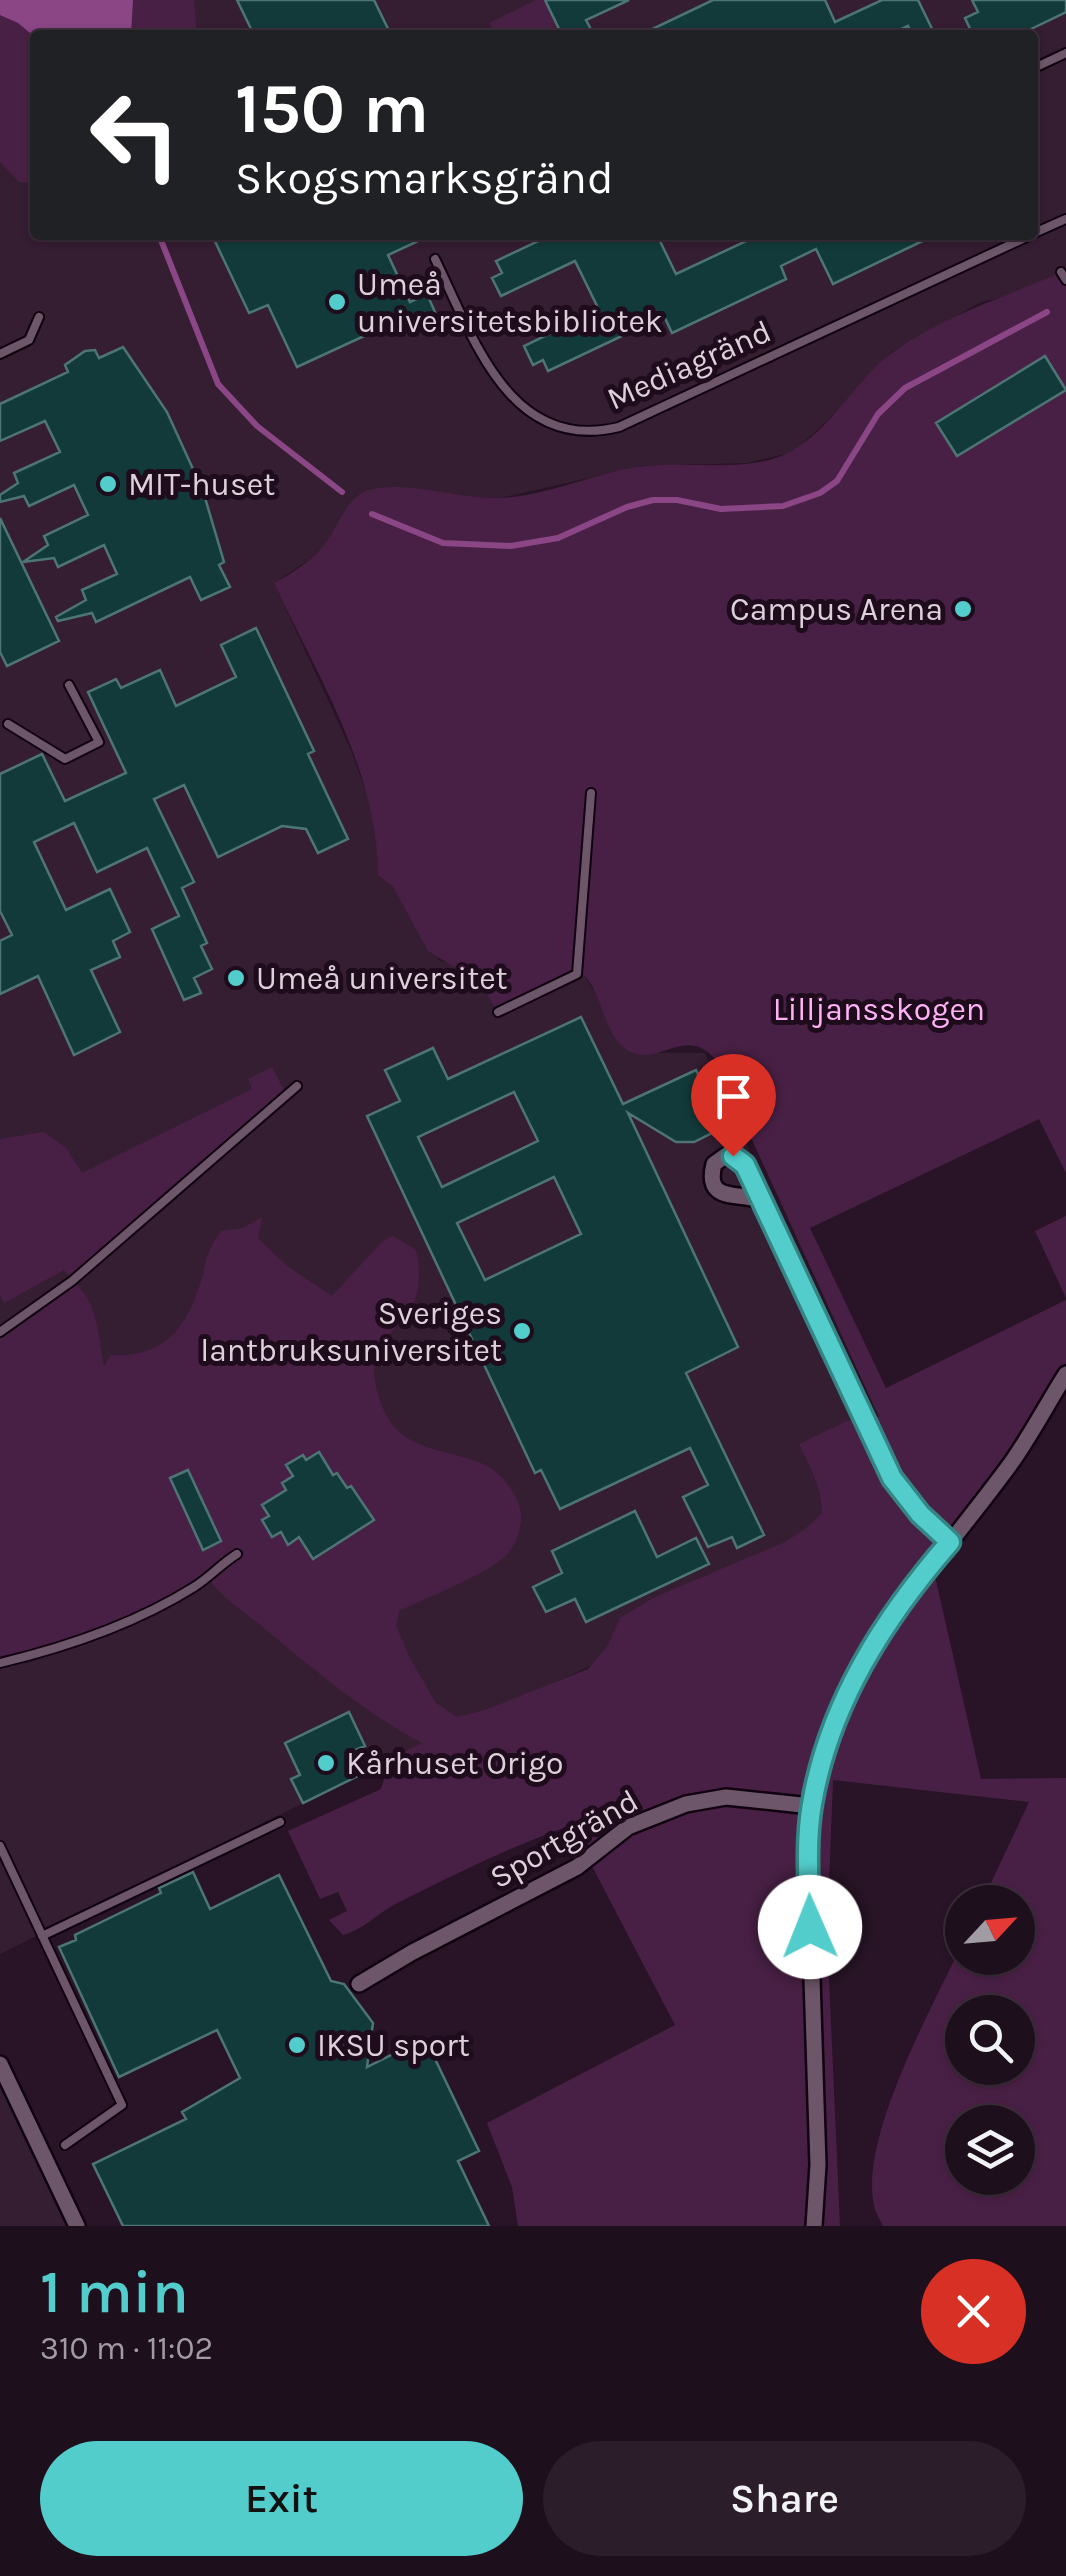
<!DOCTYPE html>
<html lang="en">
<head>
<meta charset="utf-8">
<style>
	body { margin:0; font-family:Karla,sans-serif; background:#2b1d29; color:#f1f3f6; height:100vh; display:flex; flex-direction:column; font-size:38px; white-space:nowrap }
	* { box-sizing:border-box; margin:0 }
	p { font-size:32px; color:#a19ca3 }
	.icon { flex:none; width:55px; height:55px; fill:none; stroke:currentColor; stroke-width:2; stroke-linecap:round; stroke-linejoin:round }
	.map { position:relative; height:2226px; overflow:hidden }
	.details { display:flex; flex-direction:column; background:#1e0f1c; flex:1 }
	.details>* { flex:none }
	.guide { position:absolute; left:30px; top:30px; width:1008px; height:210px; border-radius:10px; box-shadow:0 2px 8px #0004,0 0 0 2px #3c2f3b; background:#202124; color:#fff; overflow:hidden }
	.needle { width:65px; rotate:64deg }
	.buttons { position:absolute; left:945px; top:1885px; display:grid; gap:20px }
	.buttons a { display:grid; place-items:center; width:90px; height:90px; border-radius:50%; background:#1e0f1c; box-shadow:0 2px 8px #0004,0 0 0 2px #3c2f3b; font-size:50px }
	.pin { position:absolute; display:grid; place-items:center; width:85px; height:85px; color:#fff; margin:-102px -42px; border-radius:50% 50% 50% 0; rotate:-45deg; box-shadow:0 0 10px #0007 }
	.pin .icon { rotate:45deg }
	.me { position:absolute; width:110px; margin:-55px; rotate:359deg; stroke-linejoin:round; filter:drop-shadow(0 0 8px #0008) }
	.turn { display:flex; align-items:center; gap:35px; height:210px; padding:0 40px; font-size:45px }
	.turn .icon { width:130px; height:130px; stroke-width:2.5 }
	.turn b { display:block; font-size:70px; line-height:85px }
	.round { display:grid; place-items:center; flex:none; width:105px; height:105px; border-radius:52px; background:#2b1d29 }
	.overview { display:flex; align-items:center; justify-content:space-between; height:170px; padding:0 40px }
	h1 { font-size:60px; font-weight:600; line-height:75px; color:#52cdcc }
	.primary-button { display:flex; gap:20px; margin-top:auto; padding:20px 40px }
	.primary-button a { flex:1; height:115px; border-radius:60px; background:#52cdcc; color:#111; font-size:40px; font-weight:600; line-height:115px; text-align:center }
	.primary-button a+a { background:#2b1d29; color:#f1f3f6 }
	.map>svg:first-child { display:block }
</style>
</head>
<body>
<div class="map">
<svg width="1066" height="2226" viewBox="0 0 1066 2226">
	<rect width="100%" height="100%" fill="#281426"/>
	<path fill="#351d32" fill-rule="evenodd" d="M0,0H1066V270L1017,293L979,303L892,352L825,423L793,452L748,463L642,466L500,498L358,495L324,545L309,560L274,583L351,750L370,803L378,838V875L393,887L439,960L454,965L480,983L498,1011L577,974L584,975L632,1053H705L908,1499L884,1530L424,1743L0,1954ZM35,35H1032V235H35Z
		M0,2080L39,2166L70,2226H0Z"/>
	<path fill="#492045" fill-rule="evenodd" d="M0,0H194L197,35H35V183L19,182L0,162Z
		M536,0H545L562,35H495L489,23Z
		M1066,270V1173L1039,1119L810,1228L886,1388L1066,1300V1374L932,1563L981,1779L1066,1778V2226H883C880,2219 875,2212 874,2205C859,2138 933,2006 962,1944V1958H1018V1902H982L1029,1802L833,1780L827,1934L840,2226H518L512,2187L487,2123L675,2025L593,1868L564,1828C507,1848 451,1876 397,1903C378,1913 363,1930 343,1935L329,1920L347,1911L338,1892L320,1899L288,1831L381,1789L391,1758L422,1743C364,1712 316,1671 265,1629C244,1611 225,1601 208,1578L81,1641L0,1663V1332L72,1281L64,1270L4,1303L0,1295V1139L44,1132L66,1148L82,1173L252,1089L248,1079L272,1067L286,1094L73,1281C100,1306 97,1333 104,1366L111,1355C160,1358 183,1333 198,1290C208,1264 203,1255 221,1231L243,1228L262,1217L258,1238L287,1266L332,1296L383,1241L393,1236L416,1250C426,1302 409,1316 373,1350C373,1379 377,1408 397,1430C416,1450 459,1453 483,1464C497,1470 508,1483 515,1496C526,1514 521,1537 508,1553C493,1572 424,1599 399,1611L396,1626L410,1658L436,1703L457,1717L485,1710L588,1669L608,1645L620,1618L653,1598L787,1541L810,1525L822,1513C822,1487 810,1467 799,1444L847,1421L879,1417L715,1059C685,1024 657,1069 627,1050C604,1035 603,995 584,975L577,974L498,1012L480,983L428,951L393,887L378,875C378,771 317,675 274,583C292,573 309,563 322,547C336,532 347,495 369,490C408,480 457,499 497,498C547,497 595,472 645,466C685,462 735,470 773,459C826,443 852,380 896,350C951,312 1007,297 1066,270ZM962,2012H1018V2068H962ZM962,2122H1018V2178H962Z
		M1066,1216V1298L1035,1231Z"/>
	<path fill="#8b4685" d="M0,0H133L131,35L35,37L18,23L0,15Z"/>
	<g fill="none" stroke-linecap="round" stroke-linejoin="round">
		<path stroke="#8b4685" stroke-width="6" d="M159,235L218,384L257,426L342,492
			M372,514L443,543L511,546L558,538L627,507L653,500H677L721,509L783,506L820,493L837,481L878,414L905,388L1047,312"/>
	</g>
	<path fill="#123a3a" stroke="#4e7575" stroke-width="2.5" fill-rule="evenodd" d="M237,0H374L391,35H254Z
		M545,0H629L586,20L594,35H562Z
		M713,0H825L835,22L882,0H918L935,35H912L908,26L888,35H640Z
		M972,0H1066V12L1029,30L1031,35H973L965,18L978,12Z
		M212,235H431L388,255L410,302L427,294L435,312L406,325L403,318L297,367L268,305L249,313Z
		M551,235H657L676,274L759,235H935L833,284L816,249L781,266L786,279L672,333L664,316L548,371L543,360L533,365L524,346L599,310L575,261L501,296L492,278L502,273L496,261Z
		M123,347L167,412L203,491L224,562L219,565L230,587L201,600L190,577L96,622L92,613L58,621L56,617L86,600L82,590L117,574L104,545L58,567L54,558L23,562L48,545L44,536L88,515L74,485L29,506L24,496L0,502V495L18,483L14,473L60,452L45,421L0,441V404L68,372L65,365L85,351L95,350L99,358Z
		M1045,356L1066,390L957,456L936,423Z
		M0,518L59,641L7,666L0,652Z
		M256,628L314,751L308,754L348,839L318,853L306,829L282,826L218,857L184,785L154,799L194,882L182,888L207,943L201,946L212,969L194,978L201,993L184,1000L152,929L179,916L147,848L97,872L74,823L34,842L66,910L110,889L130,932L113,941L120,957L91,970L120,1032L74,1055L38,976L0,994V941L12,935L0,911V774L42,754L65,801L126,773L88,692L116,679L121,688L160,670L176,706L236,677L221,645Z
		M581,1017L623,1104L696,1070L719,1120L712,1133L694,1142H676L628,1113L738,1347L686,1373L764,1535L737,1548L732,1537L708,1547L683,1497L708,1485L690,1448L560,1509L541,1470L535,1473L367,1116L400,1101L385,1070L433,1048L448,1079ZM514,1092L538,1141L442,1187L418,1137ZM554,1177L581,1234L485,1280L457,1223Z
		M319,1452L333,1475L337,1473L347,1488L351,1486L374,1520L313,1559L299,1537L288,1545L281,1532L272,1537L262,1520L269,1516L262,1505L286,1490L282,1483L293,1476L286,1465L303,1455L306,1460Z
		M188,1470L221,1541L203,1550L170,1478Z
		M635,1511L657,1557L696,1538L709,1564L586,1622L575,1599L546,1612L533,1587L562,1573L552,1551Z
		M349,1712L365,1746L351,1752L362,1774L303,1803L291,1779L300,1775L285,1743Z
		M193,1872L210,1909L279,1875L331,1981L344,1984L373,2023L367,2067L425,2038L479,2151L458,2161L489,2226H123L93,2164L186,2119L182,2112L240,2078L217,2030L119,2077L59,1947L76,1940L75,1935L161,1893L159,1888Z"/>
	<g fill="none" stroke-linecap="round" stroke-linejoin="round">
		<defs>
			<path id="lane" d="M1032,69L1066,53
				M1032,234L1066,219
				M435,259C473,336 509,454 619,427L1031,235
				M1061,272L1066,280
				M0,354L29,340L39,317
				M8,724L65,759L99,742L69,685
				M498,1012L577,974L591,793
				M0,1332L72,1281L297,1086
				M0,1663C67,1647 135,1624 194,1587C210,1577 221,1564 237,1554
				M0,1846L122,2105L65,2145
				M42,1936L280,1822"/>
			<path id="street" d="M759,1200C738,1192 704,1203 714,1164L725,1156H733L745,1165L893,1479L919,1514L950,1543
				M359,1984L411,1953L577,1867L628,1827L686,1804L726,1797L811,1806
				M0,2064L77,2226
				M814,2226L818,2165L808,1854C821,1676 910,1600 1009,1466C1030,1437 1047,1404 1066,1374"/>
		</defs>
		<use href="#lane" stroke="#10020f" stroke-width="12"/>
		<use href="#street" stroke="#10020f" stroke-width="20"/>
		<use href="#lane" stroke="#6d566a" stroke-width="8"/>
		<use href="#street" stroke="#6d566a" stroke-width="15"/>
	</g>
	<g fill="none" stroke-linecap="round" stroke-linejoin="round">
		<defs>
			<path id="route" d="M733,1156L745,1165L892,1478L920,1514L950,1542C884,1618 829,1704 812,1804C805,1844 809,1887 810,1927"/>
		</defs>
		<use href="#route" stroke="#358585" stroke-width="25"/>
		<use href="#route" stroke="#52cdcc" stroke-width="18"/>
	</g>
	<g fill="#52cdcc" stroke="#1e0b1c" stroke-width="4">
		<circle cx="337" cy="302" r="10"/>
		<circle cx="108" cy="484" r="10"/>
		<circle cx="963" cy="609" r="10"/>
		<circle cx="236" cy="978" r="10"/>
		<circle cx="522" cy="1331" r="10"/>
		<circle cx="326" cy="1763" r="10"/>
		<circle cx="297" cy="2045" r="10"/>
	</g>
	<g text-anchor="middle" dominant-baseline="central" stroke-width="10" stroke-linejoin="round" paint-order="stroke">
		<g font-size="32" fill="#ded0db" stroke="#1e0b1c" text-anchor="start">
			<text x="357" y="284">Umeå<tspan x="357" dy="37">universitetsbibliotek</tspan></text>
			<text x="128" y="484">MIT-huset</text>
			<text x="943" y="609" text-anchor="end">Campus Arena</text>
			<text x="256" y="978">Umeå universitet</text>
			<text x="502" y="1313" text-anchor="end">Sveriges<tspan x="502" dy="37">lantbruksuniversitet</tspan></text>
			<text x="346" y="1763">Kårhuset Origo</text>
			<text x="317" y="2045">IKSU sport</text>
		</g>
		<g font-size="32" fill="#ded0db" stroke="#1e0b1c">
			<text transform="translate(689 365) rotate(-24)">Mediagränd</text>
			<text transform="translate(564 1839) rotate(-30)">Sportgränd</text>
		</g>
		<g font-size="32" fill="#feb1f5" stroke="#1e0b1c">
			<text x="879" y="1009">Lilljansskogen</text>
		</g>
	</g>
</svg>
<div class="buttons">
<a><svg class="needle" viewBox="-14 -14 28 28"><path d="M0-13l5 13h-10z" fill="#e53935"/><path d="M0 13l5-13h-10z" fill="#a19ca3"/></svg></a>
<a><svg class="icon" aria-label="search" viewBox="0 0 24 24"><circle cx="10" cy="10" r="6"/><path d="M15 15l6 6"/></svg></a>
<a><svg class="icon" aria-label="layers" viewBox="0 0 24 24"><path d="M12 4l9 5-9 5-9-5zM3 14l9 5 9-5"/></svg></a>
</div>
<div class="pin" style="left:733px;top:1156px;background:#d93025"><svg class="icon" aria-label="arrive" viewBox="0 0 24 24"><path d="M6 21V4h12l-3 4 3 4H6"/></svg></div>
<svg class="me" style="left:810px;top:1927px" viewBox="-20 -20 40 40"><circle r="19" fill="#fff"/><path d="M0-13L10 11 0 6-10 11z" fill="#52cdcc"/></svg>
<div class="guide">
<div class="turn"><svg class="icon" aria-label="left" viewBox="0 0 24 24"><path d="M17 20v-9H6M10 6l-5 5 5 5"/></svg><div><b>150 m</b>Skogsmarksgränd</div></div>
</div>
</div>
<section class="details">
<div class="overview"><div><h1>1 min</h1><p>310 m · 11:02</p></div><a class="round" style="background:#d93025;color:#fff"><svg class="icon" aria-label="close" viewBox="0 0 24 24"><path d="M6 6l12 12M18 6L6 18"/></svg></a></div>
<div class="primary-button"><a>Exit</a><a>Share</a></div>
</section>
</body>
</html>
